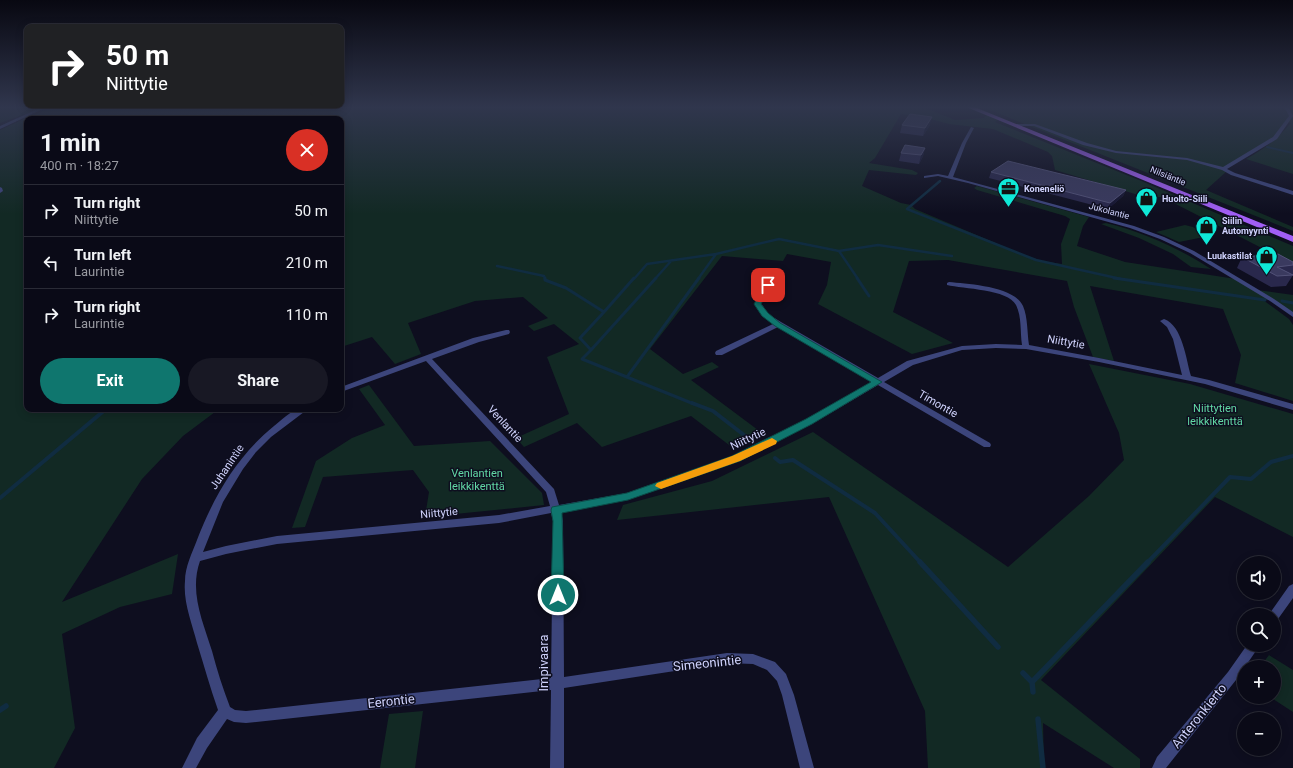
<!DOCTYPE html>
<html lang="en">
<head>
<meta charset="utf-8">
<style>
	body { margin:0; font-family:Roboto,sans-serif; background:#181824; color:#f1f3f6; height:100vh; display:flex; flex-direction:column; font-size:15px; white-space:nowrap }
	* { box-sizing:border-box; margin:0 }
	p { font-size:13px; color:#999aa1 }
	.icon { flex:none; width:22px; height:22px; fill:none; stroke:currentColor; stroke-width:2; stroke-linecap:round; stroke-linejoin:round }
	.map { position:relative; flex:1; overflow:hidden }
	.side { position:absolute; left:24px; top:116px; width:320px; height:296px; display:flex; flex-direction:column; background:#0a0a17; border-radius:8px; box-shadow:0 2px 10px #0003,0 0 0 1px #2a2b36 }
	.side>* { flex:none }
	.hud { position:absolute; left:24px; top:24px; width:320px; height:84px; border-radius:8px; box-shadow:0 2px 10px #0003,0 0 0 1px #2a2b36; background:#202124; color:#fff; overflow:hidden }
	.buttons { position:absolute; left:1237px; top:556px; display:grid; gap:8px }
	.buttons a { display:grid; place-items:center; width:44px; height:44px; border-radius:50%; background:#0a0a17; box-shadow:0 2px 10px #0003,0 0 0 1px #2a2b36; font-size:20px }
	.pin { position:absolute; display:grid; place-items:center; width:34px; height:34px; color:#fff; margin:-17px; border-radius:8px; box-shadow:0 2px 6px #0006 }
	.me { position:absolute; width:44px; margin:-22px; rotate:0deg; stroke-linejoin:round; filter:drop-shadow(0 0 3px #0008) }
	.turn { display:flex; align-items:center; gap:14px; height:84px; padding:0 16px; font-size:18px }
	.turn .icon { width:52px; height:52px; stroke-width:2.5 }
	.turn b { display:block; font-size:28px; line-height:34px }
	.round { display:grid; place-items:center; flex:none; width:42px; height:42px; border-radius:21px; background:#181824 }
	.summary { display:flex; align-items:center; justify-content:space-between; height:68px; padding:0 16px }
	h1 { font-size:24px; font-weight:700; line-height:30px }
	.button { display:flex; gap:8px; margin-top:auto; padding:8px 16px }
	.button a { flex:1; height:46px; border-radius:24px; background:#0f766e; color:#fff; font-size:16px; font-weight:700; line-height:46px; text-align:center }
	.button a+a { background:#181824; color:#f1f3f6 }
	ul { padding:0; list-style:none }
	li { display:flex; align-items:center; gap:12px; height:52px; padding:0 16px; border-top:1px solid #2a2b36 }
	li div { flex:1 }
	li b { display:block; font-size:15px }
	li em { font-style:normal }
	.map>svg:first-child { display:block }
</style>
</head>
<body>
<div class="map">
<svg width="1293" height="768" viewBox="0 0 1293 768">
	<rect width="100%" height="100%" fill="#0e0e1f"/>
	<path fill="#122924" d="M0,106H39L36,110L0,123Z
		M110,106H905L923,107L955,120L984,118L988,114L999,119L995,122L1139,180L1293,246V264L1162,197H1145L1055,170L1052,156L1048,152L993,129L949,124L927,118L901,114L875,158L869,163L912,170L918,173L916,175L869,170L862,186L901,203L911,205L915,209L1036,260L1062,264L1061,244L1070,219L1065,216L977,190L974,188L977,186L1089,217L1083,226L1077,246L1125,262L1236,279L1257,290L1293,295V315L1272,300H1263L1289,319L1293,325V401L1235,383L1241,355L1223,309L1090,286L1114,361L1093,357L1074,307L1067,281L948,260L909,261L893,312L953,343L912,354L818,304L827,285L831,262L787,254L783,261L722,256L650,349L683,374L712,362L719,367L691,380L762,433L733,448L691,416L602,447L577,423L524,447L516,438L569,414L547,357L579,344L554,324L534,331L528,326L548,318L523,297L475,301L408,323L421,354L395,364L372,337L341,347V119H27V409H219L183,436L142,479L62,602L178,554L172,594L120,607L62,634L75,728L54,768H0V130L31,116L53,108L90,109Z
		M980,106H1293V174L1246,159C1264,149 1277,139 1291,123L1288,122L1275,138L1226,167L1227,171L1206,190L1293,227V231Z
		M1106,223C1143,232 1179,248 1211,269L1191,267L1173,254L1139,238L1101,224Z
		M1185,225L1193,227L1209,236L1179,242L1156,232Z
		M1089,364L1190,384L1293,414V537L1215,497L1041,680L1140,759V768H1114L1043,723L1044,768H928L925,711L829,497L617,520L623,505L712,481L813,432L1008,567L1089,496L1124,460L1119,433Z
		M369,385L414,446L490,441L542,493L544,505L425,517L429,492L413,470L323,477L305,527L292,528L316,461L352,438L385,425L359,389Z
		M1269,655L1293,670V712L1270,697H1274V667H1260Z
		M423,711L415,768H380L389,714Z"/>
	<g fill="none" stroke-linecap="round" stroke-linejoin="round">
		<path stroke="#102c41" stroke-width="2" d="M1267,147L1293,153
			M939,182L940,181"/>
		<path stroke="#102c41" stroke-width="2.5" d="M940,181L907,209L1036,260L1121,279
			M839,251L878,245L952,256
			M497,266L544,276L545,279
			M634,279L647,264L716,254
			M655,279L672,260
			M698,279L716,254L779,239L839,251L858,279"/>
		<path stroke="#102c41" stroke-width="3" d="M545,278V280L566,288L604,312L580,338L591,350L582,359L694,404
			M857,278L869,296
			M1114,278L1265,300
			M1282,301L1293,303
			M604,312L634,278
			M591,350L656,278
			M627,377L699,278"/>
		<path stroke="#102c41" stroke-width="4" d="M692,403L713,411L753,442
			M775,458L780,462L793,460L875,513L921,563
			M0,498L106,409
			M1147,563L1230,477L1251,479L1271,462L1293,456"/>
		<path stroke="#102c41" stroke-width="5.5" d="M920,562L998,647
			M1023,673L1032,682
			M1033,692L1032,682L1148,562
			M0,710L6,706
			M1038,719L1043,768"/>
		<path fill="#3c457b" fill-rule="evenodd" d="M44,106H49L0,129V126Z
			M1284,106H1288L1293,116L1277,139L1227,169L1235,173L1293,191V195L1231,175L1222,170L1187,160L1116,153L1083,145L1034,126H1015L1013,125L1015,124H1035L1087,143L1116,151L1187,158L1223,167L1273,137L1289,116Z
			M971,127L974,128L966,143L953,177L1134,226L1164,237L1194,251L1274,299L1293,312V317L1270,301L1190,253L1160,239L1130,228L968,183L938,176L924,178V176L938,174L948,176L962,143Z
			M0,187L2,188L3,191L0,193Z
			M778,274L781,276L771,286L761,303L768,314L781,322L878,378L907,361L962,346L996,344L1022,345C1020,332 1022,317 1016,305C1008,289 963,289 947,285V283L949,282C968,284 1014,286 1023,306C1028,318 1027,332 1029,345L1099,358L1182,375L1173,339L1167,327L1160,321L1164,319C1183,326 1186,360 1191,376L1209,380L1293,404V410L1205,384L1099,362L1026,349L996,348L962,350L913,365L884,382L990,443L991,445L990,447H984L878,385L812,424L739,460L628,499L561,512L563,521L564,677L727,653L753,654L775,662L786,674L794,695L814,768H800L782,695L777,681L767,670L753,664L727,663L564,688V768H550L551,690L246,723L234,722L227,719L207,748L196,768H182L197,738L218,710C210,688 204,665 197,643C192,623 183,602 185,581C185,567 192,553 197,540C214,496 237,456 274,426C280,421 292,410 299,409C302,408 305,409 308,409L271,437L256,452L243,469L223,502L203,552L226,546L277,536L499,515L550,506L546,492L426,361L341,392V387L473,338L506,330H509L510,332L509,334L479,342L432,359L554,489L559,505L627,493L733,456L806,420L872,382L778,327L722,355H716L715,353L716,351L773,324L763,316L755,303L766,284ZM551,513L553,521L551,678L246,711L235,710L230,707C223,689 217,670 212,651C203,622 189,592 200,561L226,554L277,544L499,523Z
			M1293,584V598L1278,619L1274,621V615H1269L1270,613L1289,586Z
			M1247,645H1260L1236,680L1166,768H1152L1157,757L1228,672Z"/>
		<path fill="#a15ef5" fill-rule="evenodd" d="M964,106H972L1293,236V242Z"/>
	</g>
	<path fill="#29284c" d="M902,125H930L923,136L900,133Z
		M925,148L923,156L919,164L899,161L901,153Z
		M991,172L1126,190L1123,196L1108,209L989,178Z
		M1242,257L1293,262V275L1286,286L1271,287L1237,268Z"/>
	<path fill="#161632" d="M932,117L930,125L923,136L925,128Z
		M925,148L923,156L919,164L921,155Z
		M1126,190L1123,196L1108,209L1110,203Z"/>
	<path fill="#3a3a5f" stroke="#525278" d="M910,114L932,117L925,128L902,125Z
		M905,145L925,148L921,155L901,153Z
		M1008,161L1126,190L1110,203L991,172Z
		M1278,254L1293,262V265L1277,267L1293,275L1277,276L1242,257Z"/>
	<linearGradient id="sky" x2="0" y2="1"><stop stop-color="#080811"/><stop offset="0.5" stop-color="#30364d"/><stop offset="1" stop-color="#30364d" stop-opacity="0"/></linearGradient>
	<rect width="1293" height="214" fill="url(#sky)"/>
	<path fill="#0f766e" stroke="#0a4d48" d="M766,283L772,285L761,304L768,313L780,323L882,382L812,424L740,461L628,500L562,513L564,595L562,599L558,600L553,599L551,595L553,521L551,510L552,507L627,493L732,456L806,419L871,382L775,326L762,316L754,304Z"/>
	<path fill="#f59e0b" d="M772,438L777,441L776,444L740,461L661,489L655,486L657,483L732,456Z"/>
	<defs>
		<symbol id="office-pin" viewBox="-11 -11 22 30"><path d="M0 17L-7.5 6A9.5 9.5 0 1 1 7.5 6Z" fill="#0fe8d7" stroke="#0e0e1f"/><path d="M-6-3h4V-5.5h4V-3h4V5H-6ZM-1-4.5V-3h2v-1.5ZM-6 0V1H6V0Z" fill="#111"/></symbol>
		<symbol id="shop-pin" viewBox="-11 -11 22 30"><path d="M0 17L-7.5 6A9.5 9.5 0 1 1 7.5 6Z" fill="#0fe8d7" stroke="#0e0e1f"/><path d="M-5-2.5h2.3a2.7 3.5 0 0 1 5.4 0H5L5.5 6h-11ZM-1.5-2.5h3a1.5 2.3 0 0 0-3 0Z" fill="#111"/></symbol>
	</defs>
	<g fill-rule="evenodd">
		<use href="#office-pin" x="996" y="176" width="25" height="34"/>
		<use href="#shop-pin" x="1134" y="186" width="25" height="34"/>
		<use href="#shop-pin" x="1194" y="214" width="25" height="34"/>
		<use href="#shop-pin" x="1254" y="244" width="25" height="34"/>
	</g>
	<g text-anchor="middle" dominant-baseline="central" stroke-width="3" stroke-linejoin="round" paint-order="stroke">
		<g font-size="9" fill="#cfd2fc" stroke="#0e0e1f">
			<text transform="translate(1168 176) rotate(22)">Nilsiäntie</text>
			<text transform="translate(1109 211) rotate(15)">Jukolantie</text>
		</g>
		<g font-size="9" font-weight="bold" fill="#cfd2fc" stroke="#0e0e1f" text-anchor="start">
			<text x="1024" y="189">Koneneliö</text>
			<text x="1162" y="199">Huolto-Siili</text>
			<text x="1222" y="221">Siilin<tspan x="1222" dy="10">Automyynti</tspan></text>
			<text x="1252" y="256" text-anchor="end">Luukastilat</text>
		</g>
		<g font-size="11" fill="#cfd2fc" stroke="#0e0e1f">
			<text transform="translate(1066 342) rotate(10)">Niittytie</text>
			<text transform="translate(938 404) rotate(30)">Timontie</text>
			<text transform="translate(505 424) rotate(47)">Venlantie</text>
			<text transform="translate(748 439) rotate(-25)">Niittytie</text>
			<text transform="translate(227 467) rotate(-56)">Juhanintie</text>
			<text transform="translate(439 513) rotate(-5)">Niittytie</text>
		</g>
		<g font-size="11" fill="#61d7a4" stroke="#0e0e1f">
			<text x="1215" y="408">Niittytien<tspan x="1215" dy="13">leikkikenttä</tspan></text>
			<text x="477" y="473">Venlantien<tspan x="477" dy="13">leikkikenttä</tspan></text>
		</g>
		<g font-size="13" fill="#cfd2fc" stroke="#0e0e1f">
			<text transform="translate(543 663) rotate(-90)">Impivaara</text>
			<text transform="translate(707 663) rotate(-6)">Simeonintie</text>
			<text transform="translate(391 701) rotate(-6)">Eerontie</text>
			<text transform="translate(1199 716) rotate(-51)">Anteronkierto</text>
		</g>
	</g>
</svg>
<div class="buttons">
<a><svg class="icon" aria-label="sound" viewBox="0 0 24 24"><path d="M4 9h4l5-4v14l-5-4H4zM17 9q2 3 0 6"/></svg></a>
<a><svg class="icon" aria-label="search" viewBox="0 0 24 24"><circle cx="10" cy="10" r="6"/><path d="M15 15l6 6"/></svg></a>
<a>+</a>
<a>−</a>
</div>
<div class="pin" style="left:768px;top:285px;background:#d93025"><svg class="icon" aria-label="arrive" viewBox="0 0 24 24"><path d="M6 21V4h12l-3 4 3 4H6"/></svg></div>
<svg class="me" style="left:558px;top:595px" viewBox="-20 -20 40 40"><circle r="17" fill="#0f766e" stroke="#fff" stroke-width="3"/><path d="M0-11L8 9 0 5-8 9z" fill="#fff"/></svg>
<div class="hud">
<div class="turn"><svg class="icon" aria-label="right" viewBox="0 0 24 24"><path d="M7 20v-9h11M14 6l5 5-5 5"/></svg><div><b>50 m</b>Niittytie</div></div>
</div>
<section class="side">
<div class="summary"><div><h1>1 min</h1><p>400 m · 18:27</p></div><a class="round" style="background:#d93025;color:#fff"><svg class="icon" aria-label="close" viewBox="0 0 24 24"><path d="M6 6l12 12M18 6L6 18"/></svg></a></div>
<ul>
<li><svg class="icon" aria-label="right" viewBox="0 0 24 24"><path d="M7 20v-9h11M14 6l5 5-5 5"/></svg><div><b>Turn right</b><p>Niittytie</p></div><em>50 m</em></li>
<li><svg class="icon" aria-label="left" viewBox="0 0 24 24"><path d="M17 20v-9H6M10 6l-5 5 5 5"/></svg><div><b>Turn left</b><p>Laurintie</p></div><em>210 m</em></li>
<li><svg class="icon" aria-label="right" viewBox="0 0 24 24"><path d="M7 20v-9h11M14 6l5 5-5 5"/></svg><div><b>Turn right</b><p>Laurintie</p></div><em>110 m</em></li>
</ul>
<div class="button"><a>Exit</a><a>Share</a></div>
</section>
</div>
</body>
</html>
